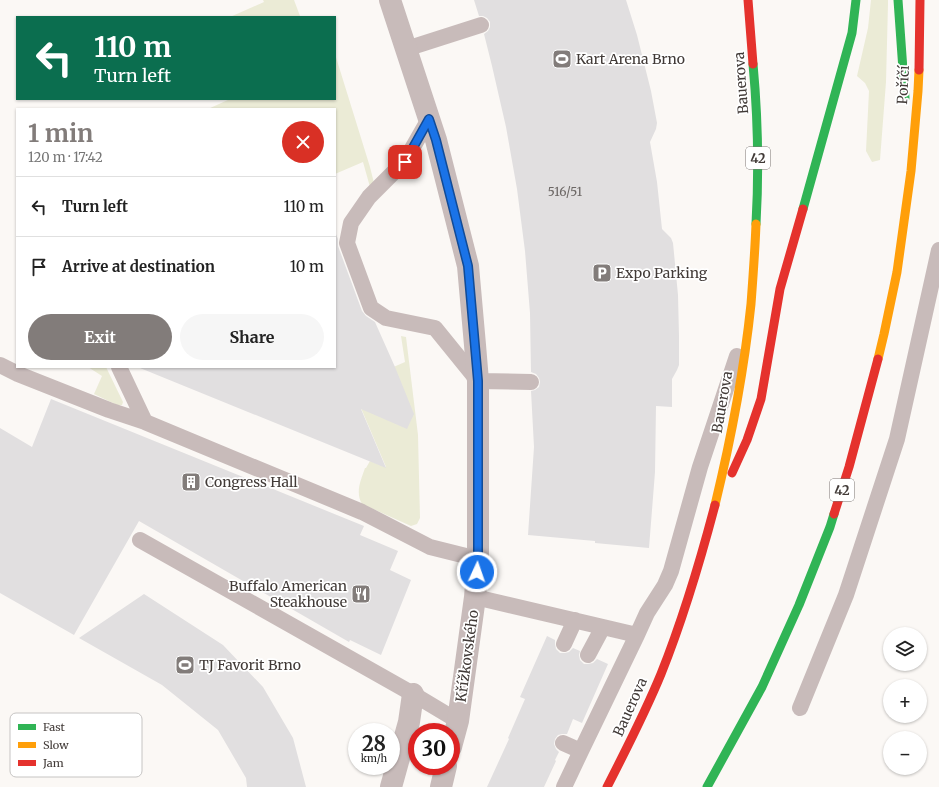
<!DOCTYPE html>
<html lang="en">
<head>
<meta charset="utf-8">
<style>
	body { margin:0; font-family:Merriweather,serif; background:#f6f6f6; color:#222; height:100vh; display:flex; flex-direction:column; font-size:15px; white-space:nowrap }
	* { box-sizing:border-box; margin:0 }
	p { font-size:13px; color:#767676 }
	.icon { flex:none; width:22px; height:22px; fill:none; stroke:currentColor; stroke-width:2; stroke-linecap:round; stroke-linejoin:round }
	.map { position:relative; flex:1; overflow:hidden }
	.drawer { position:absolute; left:16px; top:108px; width:320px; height:260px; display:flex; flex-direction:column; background:#fff; border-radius:0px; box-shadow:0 1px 3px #0004 }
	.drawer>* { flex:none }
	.guide { position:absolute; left:16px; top:16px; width:320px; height:84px; border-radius:0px; box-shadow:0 1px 3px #0004; background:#0b6e4f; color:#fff; overflow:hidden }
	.controls { position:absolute; left:883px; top:627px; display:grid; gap:8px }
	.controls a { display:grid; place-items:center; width:44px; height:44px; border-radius:50%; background:#fff; box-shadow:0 1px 3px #0004; font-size:20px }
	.speed { position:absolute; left:348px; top:723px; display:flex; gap:8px; font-size:20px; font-weight:700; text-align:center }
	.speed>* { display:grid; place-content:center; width:52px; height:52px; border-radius:50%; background:#fff; box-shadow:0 1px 3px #0004; line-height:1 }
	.speed small { font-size:10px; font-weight:400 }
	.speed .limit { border:6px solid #d22; background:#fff; color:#111 }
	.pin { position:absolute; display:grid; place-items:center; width:34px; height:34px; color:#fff; margin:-17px; border-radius:8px; box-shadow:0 2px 6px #0006 }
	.me { position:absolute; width:44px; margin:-22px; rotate:3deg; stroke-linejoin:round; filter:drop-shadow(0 0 3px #0008) }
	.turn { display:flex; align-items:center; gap:14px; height:84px; padding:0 12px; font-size:18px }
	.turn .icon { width:52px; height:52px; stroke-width:2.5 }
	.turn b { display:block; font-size:28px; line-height:34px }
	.round { display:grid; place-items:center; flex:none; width:42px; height:42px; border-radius:21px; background:#f6f6f6 }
	.overview { display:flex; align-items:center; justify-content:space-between; height:68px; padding:0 12px }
	h1 { font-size:24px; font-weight:700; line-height:30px; color:#827c7a }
	.button { display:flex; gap:8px; margin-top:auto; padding:8px 12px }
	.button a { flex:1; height:46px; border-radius:24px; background:#827c7a; color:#fff; font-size:16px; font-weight:700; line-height:46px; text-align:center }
	.button a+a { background:#f6f6f6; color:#222 }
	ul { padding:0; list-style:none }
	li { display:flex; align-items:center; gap:12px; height:60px; padding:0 12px; border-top:1px solid #e0e0e0 }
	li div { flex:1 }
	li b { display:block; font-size:15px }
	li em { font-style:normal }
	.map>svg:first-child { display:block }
</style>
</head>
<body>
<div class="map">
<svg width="939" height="787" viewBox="0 0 939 787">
	<rect width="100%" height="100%" fill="#fbf8f5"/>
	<path fill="#ebebd6" d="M263,0H294L300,16L298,17H230L264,2Z
		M871,0H888V4L886,82L880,160L872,162L866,151L869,91L865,83L857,76L868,28Z
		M335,54L370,167L374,183L370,187L363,162L335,174V109H208L230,99H335Z
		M401,336L406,337L418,435L420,518L417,524L411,526L362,504C355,492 361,480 365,468H366L370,461L386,467L352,387L382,372L405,362Z
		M88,367H106L123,402L122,405H117L94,394L102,376Z"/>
	<path fill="#e1dfe0" d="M474,0H626L637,35L651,91L657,123L656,129L650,142L657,182L662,229L671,238L673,243L678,295L679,336V365L677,370L672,379V407L656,406L655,472L649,548L595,543V541L528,535L534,447L531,391L535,390L539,387L540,382L539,378L536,374L531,372L530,313L525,251L517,189L506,127L492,66L484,34L488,31L490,27V22L487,18L483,16H479Z
		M335,232L338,239V246L362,311L366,316L375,322L395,367L414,414L407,429L361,409L386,468L140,368V367H335Z
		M51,399L364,526L360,535L398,551L390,570L411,580L381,655L350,640L349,642L139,521L74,635L0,593V428L32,447Z
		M144,594L223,645L263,687L293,738L306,787H247L246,778L218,730L162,685L79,638Z
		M547,636L555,640V644L556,649L560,653H565L569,652L573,648L580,651L579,655L580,660L584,664H588L593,663L597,659L608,664L582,723L573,719L567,734H562L558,735L555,739L554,744L556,749L559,752L555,760L556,761L544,787H487L509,739L508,738L525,699L520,697Z"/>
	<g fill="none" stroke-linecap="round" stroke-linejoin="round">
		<path stroke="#c8bbba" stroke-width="16" d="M406,49L481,25
			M429,119L405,161L369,197L351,223L347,243L371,308L386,318L435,328L478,381L531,382
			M0,365L18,374L109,410L145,422L362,512L430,547L478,559
			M119,367L145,422
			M140,540L413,694L458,721
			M475,597L637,635
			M564,644L575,620
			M588,655L603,627
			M800,708L846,595L897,439L939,250
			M563,743L581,751
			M564,787L581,751L637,635L647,613L665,585L671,571L700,467L737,356"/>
		<path stroke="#c8bbba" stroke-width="22" d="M390,0L436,140L468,266L475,345L478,381V559L475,597L458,721L451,747
			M391,787L409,722L413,694
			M441,787L446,766"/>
		<path stroke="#30b455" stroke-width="9" d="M898,0L905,98
			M753,64C758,118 759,171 756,224
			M803,209L852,33L856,0
			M707,787L762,687L799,605L830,527L834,514"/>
		<path stroke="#ff9f0a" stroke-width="9" d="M878,359L884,334L897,272L911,171L918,91L919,70
			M715,505C731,439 744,371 751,304C753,277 755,251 756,224"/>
		<path stroke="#e5322d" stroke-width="9" d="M748,0L753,64
			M919,70L920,0
			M732,473L747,440L761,399L780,289L803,209
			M834,514L849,467L878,359
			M607,787C626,750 645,713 661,674C683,619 700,562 715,505"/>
	</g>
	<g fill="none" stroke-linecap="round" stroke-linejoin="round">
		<defs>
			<path id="route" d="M405,162L429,119L436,140L468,266L478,381V559L477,572"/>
		</defs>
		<use href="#route" stroke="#114b97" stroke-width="10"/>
		<use href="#route" stroke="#1a73e8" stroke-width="7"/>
	</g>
	<defs>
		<symbol id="stadium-square" viewBox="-11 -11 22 22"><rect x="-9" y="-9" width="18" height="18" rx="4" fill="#827c7a" stroke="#fff"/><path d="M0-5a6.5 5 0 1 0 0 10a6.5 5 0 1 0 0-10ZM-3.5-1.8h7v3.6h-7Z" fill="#fff"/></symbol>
		<symbol id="parking-square" viewBox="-11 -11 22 22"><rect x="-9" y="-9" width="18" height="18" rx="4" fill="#827c7a" stroke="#fff"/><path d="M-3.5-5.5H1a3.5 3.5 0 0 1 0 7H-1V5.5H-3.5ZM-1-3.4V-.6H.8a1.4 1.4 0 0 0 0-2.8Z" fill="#fff"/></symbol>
		<symbol id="building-square" viewBox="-11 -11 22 22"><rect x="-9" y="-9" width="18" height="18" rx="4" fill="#827c7a" stroke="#fff"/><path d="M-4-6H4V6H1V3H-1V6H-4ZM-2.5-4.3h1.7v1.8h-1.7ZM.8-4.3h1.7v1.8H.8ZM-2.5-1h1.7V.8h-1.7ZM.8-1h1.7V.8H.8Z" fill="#fff"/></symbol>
		<symbol id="restaurant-square" viewBox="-11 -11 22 22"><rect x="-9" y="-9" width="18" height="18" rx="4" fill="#827c7a" stroke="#fff"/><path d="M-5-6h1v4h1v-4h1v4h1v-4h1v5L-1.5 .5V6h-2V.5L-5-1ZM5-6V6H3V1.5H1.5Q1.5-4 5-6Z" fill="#fff"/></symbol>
	</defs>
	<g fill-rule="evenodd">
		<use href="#stadium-square" x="551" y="48" width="22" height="22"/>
		<use href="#parking-square" x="591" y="262" width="22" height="22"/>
		<use href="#building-square" x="180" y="471" width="22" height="22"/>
		<use href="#restaurant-square" x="350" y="583" width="22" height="22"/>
		<use href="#stadium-square" x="174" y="654" width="22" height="22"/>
	</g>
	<g text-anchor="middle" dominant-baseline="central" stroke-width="3.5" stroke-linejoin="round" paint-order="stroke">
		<g font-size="12" fill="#6c6765">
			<text x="565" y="191">516/51</text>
		</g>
		<g fill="#fff" stroke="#7a7573" stroke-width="1">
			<rect x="746" y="147" width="24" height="22" rx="3"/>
			<rect x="830" y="479" width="24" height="22" rx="3"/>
		</g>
		<g font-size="13" font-weight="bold" fill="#413a37">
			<text x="758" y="158">42</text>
			<text x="842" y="490">42</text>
		</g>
		<g font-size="14" fill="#413a37" stroke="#fff" text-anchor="start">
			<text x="576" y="59">Kart Arena Brno</text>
			<text x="616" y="273">Expo Parking</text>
			<text x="205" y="482">Congress Hall</text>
			<text x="347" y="586" text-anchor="end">Buffalo American<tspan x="347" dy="16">Steakhouse</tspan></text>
			<text x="199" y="665">TJ Favorit Brno</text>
		</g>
		<g font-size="14" fill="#413a37" stroke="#fff">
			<text transform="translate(741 83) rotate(-94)">Bauerova</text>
			<text transform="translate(903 85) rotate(-87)">Poříčí</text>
			<text transform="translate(722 402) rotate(-80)">Bauerova</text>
			<text transform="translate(467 656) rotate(-82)">Křížkovského</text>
			<text transform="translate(630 707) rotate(-66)">Bauerova</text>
		</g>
	</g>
	<rect x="10" y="713" width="132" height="64" rx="6" fill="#fff" stroke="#c6c4c3" stroke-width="1"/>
	<rect x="18" y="724" width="18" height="6" fill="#30b455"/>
	<rect x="18" y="742" width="18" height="6" fill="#ff9f0a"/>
	<rect x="18" y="760" width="18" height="6" fill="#e5322d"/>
	<g font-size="11" fill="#413a37">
		<text x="43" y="731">Fast</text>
		<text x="43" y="749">Slow</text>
		<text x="43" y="767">Jam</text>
	</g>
</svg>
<div class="controls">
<a><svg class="icon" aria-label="layers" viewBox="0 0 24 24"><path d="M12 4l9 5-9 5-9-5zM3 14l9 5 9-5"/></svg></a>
<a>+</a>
<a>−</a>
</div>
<div class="speed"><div>28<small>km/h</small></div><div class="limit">30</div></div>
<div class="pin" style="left:405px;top:162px;background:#d93025"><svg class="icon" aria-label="arrive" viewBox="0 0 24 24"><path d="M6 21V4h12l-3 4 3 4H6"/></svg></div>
<svg class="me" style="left:477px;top:572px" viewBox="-20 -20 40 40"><circle r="17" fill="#1a73e8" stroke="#fff" stroke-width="3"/><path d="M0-11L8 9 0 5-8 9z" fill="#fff"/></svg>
<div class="guide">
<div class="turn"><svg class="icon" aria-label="left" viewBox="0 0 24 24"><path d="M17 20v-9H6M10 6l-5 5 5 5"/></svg><div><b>110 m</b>Turn left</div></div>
</div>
<section class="drawer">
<div class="overview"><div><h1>1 min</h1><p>120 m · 17:42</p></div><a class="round" style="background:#d93025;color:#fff"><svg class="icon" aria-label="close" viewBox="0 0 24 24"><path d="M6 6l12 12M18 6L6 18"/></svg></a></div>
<ul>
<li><svg class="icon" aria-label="left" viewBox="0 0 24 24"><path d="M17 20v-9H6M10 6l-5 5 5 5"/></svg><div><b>Turn left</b></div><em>110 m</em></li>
<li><svg class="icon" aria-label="arrive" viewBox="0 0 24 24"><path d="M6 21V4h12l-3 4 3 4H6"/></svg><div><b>Arrive at destination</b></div><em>10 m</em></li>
</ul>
<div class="button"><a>Exit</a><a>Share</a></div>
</section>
</div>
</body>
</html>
